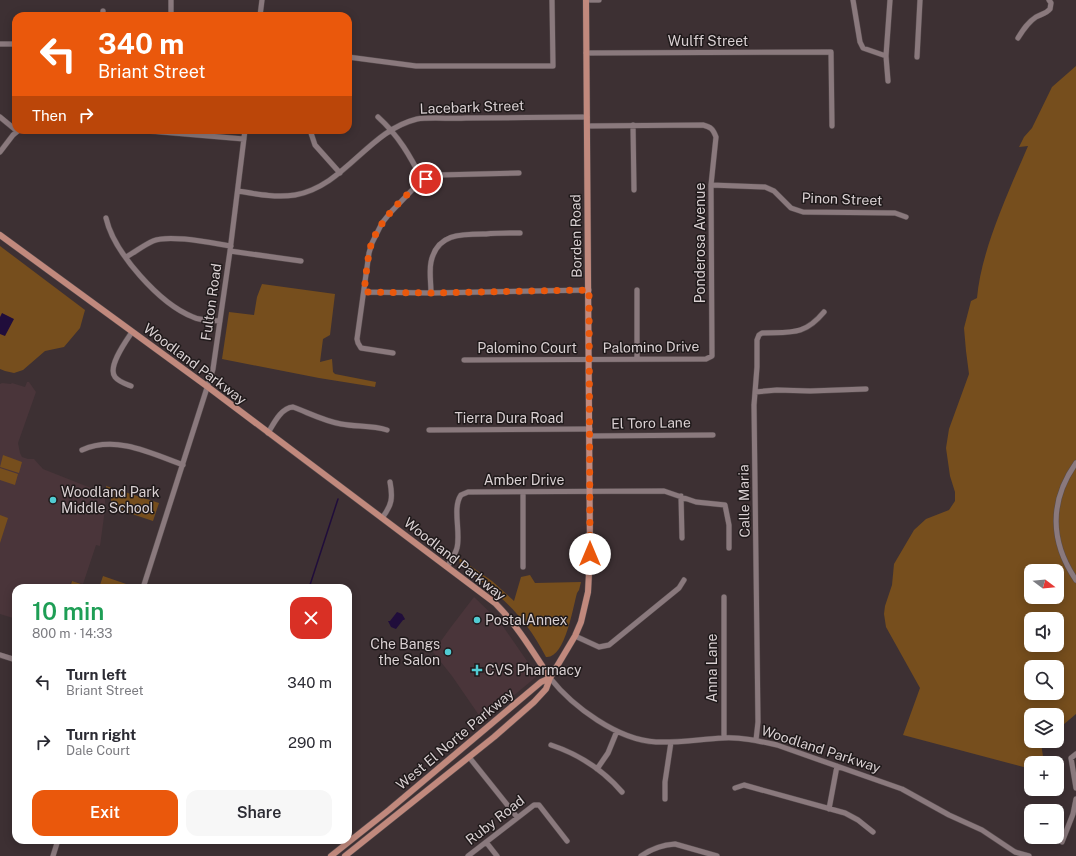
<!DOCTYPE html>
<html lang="en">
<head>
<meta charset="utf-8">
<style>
	body { margin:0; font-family:"Public Sans",sans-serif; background:#f7f7f7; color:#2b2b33; height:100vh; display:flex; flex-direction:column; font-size:15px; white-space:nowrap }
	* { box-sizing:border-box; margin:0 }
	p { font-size:13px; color:#7c7c81 }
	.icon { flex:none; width:22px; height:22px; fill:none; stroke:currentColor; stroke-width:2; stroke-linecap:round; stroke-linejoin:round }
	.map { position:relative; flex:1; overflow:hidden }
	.details { position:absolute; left:12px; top:584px; width:340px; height:260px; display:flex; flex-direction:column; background:#fff; border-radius:12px; box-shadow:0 2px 10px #0003 }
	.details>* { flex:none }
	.top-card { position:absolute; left:12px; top:12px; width:340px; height:122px; border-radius:12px; box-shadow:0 2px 10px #0003; background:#ea580c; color:#fff; overflow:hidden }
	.needle { width:26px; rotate:106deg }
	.buttons { position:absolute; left:1024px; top:564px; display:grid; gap:8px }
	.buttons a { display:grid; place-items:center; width:40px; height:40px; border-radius:8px; background:#fff; box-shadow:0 2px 10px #0003; font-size:20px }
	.pin { position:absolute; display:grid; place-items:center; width:34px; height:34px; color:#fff; margin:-17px; border:2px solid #fff; border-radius:50%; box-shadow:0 1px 4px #0007 }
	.me { position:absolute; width:44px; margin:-22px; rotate:0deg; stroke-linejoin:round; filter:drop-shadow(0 0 3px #0008) }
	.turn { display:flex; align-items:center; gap:14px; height:84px; padding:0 20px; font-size:18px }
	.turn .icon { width:52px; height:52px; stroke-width:2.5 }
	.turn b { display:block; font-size:28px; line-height:34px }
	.then { display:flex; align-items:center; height:38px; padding:0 20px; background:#0003; gap:8px; font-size:15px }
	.round { display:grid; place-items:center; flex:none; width:42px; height:42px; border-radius:12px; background:#f7f7f7 }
	.headline { display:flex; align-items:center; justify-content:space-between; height:68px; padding:0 20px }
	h1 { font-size:24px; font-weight:600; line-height:30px; color:#1e9e55 }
	.primary-button { display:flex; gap:8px; margin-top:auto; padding:8px 20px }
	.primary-button a { flex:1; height:46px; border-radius:12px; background:#ea580c; color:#fff; font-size:16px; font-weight:600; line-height:46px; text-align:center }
	.primary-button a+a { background:#f7f7f7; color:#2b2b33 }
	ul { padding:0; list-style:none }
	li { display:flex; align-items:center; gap:12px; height:60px; padding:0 20px }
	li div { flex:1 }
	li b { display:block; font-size:15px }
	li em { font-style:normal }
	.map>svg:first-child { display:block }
</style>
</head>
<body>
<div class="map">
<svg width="1076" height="856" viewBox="0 0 1076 856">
	<rect width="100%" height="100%" fill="#3d3033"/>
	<path fill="#4a353a" d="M27,382H29L36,392L18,443L20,453L22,457L28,459H34L43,469L101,492L105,498V509L100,546L96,545L83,584L71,581L69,588H16V619L0,614V384L2,383L11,384L12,383L25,387Z
		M474,597L500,622L536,674V677L483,721L452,676L433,652L451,627Z"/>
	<path fill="#764e1d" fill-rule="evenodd" d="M1076,66V714L1057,730V715H1031V741H1043L1041,743L1044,763H1031V769L903,735L920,688L886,627L884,614L885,606L892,585L894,564L914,530L926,519L949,510L955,501V492L950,476L946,448L949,429L969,374L966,351L964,328L971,301L977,298C981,250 1009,191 1028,146L1019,147L1024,137L1032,128L1052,87ZM1031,571H1057V597H1031ZM1031,619H1057V645H1031ZM1031,667H1057V693H1031Z
		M0,246L85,310L80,328L64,347L45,351L23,370L14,373L5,371L0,369Z
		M262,284L335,294L330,335L323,339L320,362L332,359L333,372L335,374L376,382L375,387L319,378L222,359L229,312L254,315L257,297Z
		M3,455L22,462L19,473L0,467Z
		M0,468L18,474L15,485L0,480Z
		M106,486L159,503L153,521L111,507V496L106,488Z
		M0,515L8,518L0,543Z
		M459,558L492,581L514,601L521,577L530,575L535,583L581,582L579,590L577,593C573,607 565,659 546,657C540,646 534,635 526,625C508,601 484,583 460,565Z
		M103,576L129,585L128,588H99Z
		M72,581L93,588H70Z"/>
	<path fill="#200d3b" d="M2,313L14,319L5,336L0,334V317Z
		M397,612L402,614L405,619L404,620H403L396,629L391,627L388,621H390Z"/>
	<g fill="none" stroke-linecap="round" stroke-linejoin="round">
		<path stroke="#200d3b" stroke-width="1.5" d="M309,588L338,499"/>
		<defs>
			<path id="minor" d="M586,0H599
				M853,0L860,42L863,48L886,56
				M103,16V11
				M171,16V0
				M260,16L262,0
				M1018,38C1023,30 1028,22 1036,17C1041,14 1046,14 1050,9L1051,3L1049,0
				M0,44H16
				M586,53L831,52L832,126
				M348,57L416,66H553L552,0
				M917,57L920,0
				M888,81L886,56L890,0
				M0,117L17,131
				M378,117C399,136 410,156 423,181
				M633,125L634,190
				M138,130L244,139
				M310,130L315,145L340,173
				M0,152L13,135L19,130
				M711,185L765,187L774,191L791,208L803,212L895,213L906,217
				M238,191C256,194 276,198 295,195C345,186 368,131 417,119C428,117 453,119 466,118C506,118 547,117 587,117
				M106,218C114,253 160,304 193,317C201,321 212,320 220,321
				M230,251L301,261
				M126,257C135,252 144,245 153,241C169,234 212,243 231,246
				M637,290V359
				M364,292L431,293L589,290
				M431,293C431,283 429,271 431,262C437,233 462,234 486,234C497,233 508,233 520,233
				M393,353L361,348L358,343L357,339L369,253L372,243L382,223L390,213L415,187L426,179L439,175L519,173
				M464,360L706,359L712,356L711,185L716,137C713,129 711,127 703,125L587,126
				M131,386C126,384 119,382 115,377C107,367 126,341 132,332
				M755,392L777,390L810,391L866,389
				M429,430L590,429
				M268,433C274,423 281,408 293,407C309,413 324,421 341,424C356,427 372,425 387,430
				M590,436L713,435
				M82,450C116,435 151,453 183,465
				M1076,463C1049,501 1050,542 1076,580
				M681,496L682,538
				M382,518C392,505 393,498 390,482
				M447,567C451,561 455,555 457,548C461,532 452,508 461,495L468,492L664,491L696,502L725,505L729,525V548
				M523,567V492
				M143,588L213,369L230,251L245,130
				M575,636L599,647L609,645L679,588L684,580
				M0,655L16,660
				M550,678C573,707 618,740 656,742C679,743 701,739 723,738C742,737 759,741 777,745L902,789L949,815L982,830L1015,852L1029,856
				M724,738V597
				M756,740L758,722L754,405L757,367V340L759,335L762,333C791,332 804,336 824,312
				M551,745C578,754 603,770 622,792
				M1076,754L1071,758L1076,788
				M469,757L517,817
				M597,769L608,753L617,731
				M735,788L744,785L845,813L858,820L873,832
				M665,799V782L671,742
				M829,809L837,766
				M486,842L497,856
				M1062,842L1073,814L1076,799
				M53,856L58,840
				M468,856L534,805H539L567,841
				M641,856C651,849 662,845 675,844L717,856"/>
			<path id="major" d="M0,235L208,387L495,603C517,625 533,652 550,678
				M331,856L389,810L541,682L550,678
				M345,856L494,737L534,702L546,689L550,678L575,636L581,622L588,592L590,554L586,0"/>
		</defs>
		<use href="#minor" stroke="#574c4e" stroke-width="6"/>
		<use href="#major" stroke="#574c4e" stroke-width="7"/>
		<use href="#minor" stroke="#8a797d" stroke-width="5"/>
		<use href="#major" stroke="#c1897d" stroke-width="6"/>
	</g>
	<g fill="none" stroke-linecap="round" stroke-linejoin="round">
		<path stroke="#ea580c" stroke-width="7" stroke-dasharray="0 12.6" d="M426,179C406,193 379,221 371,245C367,260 366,276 364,292L430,293L589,290L590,554"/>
	</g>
	<g fill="#51ccd3" stroke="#201a1b" stroke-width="1.5">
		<circle cx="53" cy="500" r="4"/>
		<circle cx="477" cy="620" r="4"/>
		<circle cx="448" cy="652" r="4"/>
		<path d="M475 664h4v4h4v4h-4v4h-4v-4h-4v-4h4z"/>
	</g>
	<g text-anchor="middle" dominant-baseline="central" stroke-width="3" stroke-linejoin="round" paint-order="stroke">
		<g font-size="14" fill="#d9d0d2" stroke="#201a1b">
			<text x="708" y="41">Wulff Street</text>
			<text transform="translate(472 107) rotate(-2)">Lacebark Street</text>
			<text transform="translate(842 199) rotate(2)">Pinon Street</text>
			<text transform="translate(576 236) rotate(-91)">Borden Road</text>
			<text transform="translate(700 243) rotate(-90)">Ponderosa Avenue</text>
			<text transform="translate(211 302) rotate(-82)">Fulton Road</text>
			<text transform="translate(651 347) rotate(-1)">Palomino Drive</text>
			<text x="527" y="348">Palomino Court</text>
			<text transform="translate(195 364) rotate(37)">Woodland Parkway</text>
			<text x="509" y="418">Tierra Dura Road</text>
			<text transform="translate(651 423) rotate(-1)">El Toro Lane</text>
			<text x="524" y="480">Amber Drive</text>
			<text transform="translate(744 501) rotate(-91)">Calle Maria</text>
			<text transform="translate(455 559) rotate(38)">Woodland Parkway</text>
			<text transform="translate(712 668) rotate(-90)">Anna Lane</text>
			<text transform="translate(455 739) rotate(-40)">West El Norte Parkway</text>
			<text transform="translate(821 749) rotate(18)">Woodland Parkway</text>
			<text transform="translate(495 820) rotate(-38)">Ruby Road</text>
		</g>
		<g font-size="14" fill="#d9d0d2" stroke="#201a1b" text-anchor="start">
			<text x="61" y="492">Woodland Park<tspan x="61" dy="16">Middle School</tspan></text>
			<text x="485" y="620">PostalAnnex</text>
			<text x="440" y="644" text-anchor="end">Che Bangs<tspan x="440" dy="16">the Salon</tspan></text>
			<text x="485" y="670">CVS Pharmacy</text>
		</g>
	</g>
</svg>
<div class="buttons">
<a><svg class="needle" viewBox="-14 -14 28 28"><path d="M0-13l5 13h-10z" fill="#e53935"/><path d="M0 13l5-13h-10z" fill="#7c7c81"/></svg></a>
<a><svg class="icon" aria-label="sound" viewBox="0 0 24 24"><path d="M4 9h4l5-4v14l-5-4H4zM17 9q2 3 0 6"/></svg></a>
<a><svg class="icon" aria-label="search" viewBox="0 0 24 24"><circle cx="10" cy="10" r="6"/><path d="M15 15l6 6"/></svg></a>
<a><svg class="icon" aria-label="layers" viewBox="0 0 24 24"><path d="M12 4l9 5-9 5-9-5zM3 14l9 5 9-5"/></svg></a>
<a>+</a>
<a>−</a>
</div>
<div class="pin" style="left:426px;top:179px;background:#d93025"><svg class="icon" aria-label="arrive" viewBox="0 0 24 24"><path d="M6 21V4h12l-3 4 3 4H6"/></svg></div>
<svg class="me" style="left:590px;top:554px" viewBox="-20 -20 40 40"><circle r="19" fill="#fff"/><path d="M0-13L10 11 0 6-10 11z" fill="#ea580c"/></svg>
<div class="top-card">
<div class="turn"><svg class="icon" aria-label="left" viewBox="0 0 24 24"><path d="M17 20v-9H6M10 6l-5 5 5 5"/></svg><div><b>340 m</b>Briant Street</div></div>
<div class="then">Then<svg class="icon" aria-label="right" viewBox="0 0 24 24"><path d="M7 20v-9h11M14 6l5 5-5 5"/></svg></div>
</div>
<section class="details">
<div class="headline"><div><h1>10 min</h1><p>800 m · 14:33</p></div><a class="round" style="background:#d93025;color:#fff"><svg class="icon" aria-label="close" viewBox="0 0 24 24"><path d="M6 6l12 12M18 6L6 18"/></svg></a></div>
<ul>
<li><svg class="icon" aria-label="left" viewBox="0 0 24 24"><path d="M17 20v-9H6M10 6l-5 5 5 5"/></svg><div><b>Turn left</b><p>Briant Street</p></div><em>340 m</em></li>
<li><svg class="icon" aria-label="right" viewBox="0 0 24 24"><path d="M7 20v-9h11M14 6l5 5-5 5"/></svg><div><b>Turn right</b><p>Dale Court</p></div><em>290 m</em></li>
</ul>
<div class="primary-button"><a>Exit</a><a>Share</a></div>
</section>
</div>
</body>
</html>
